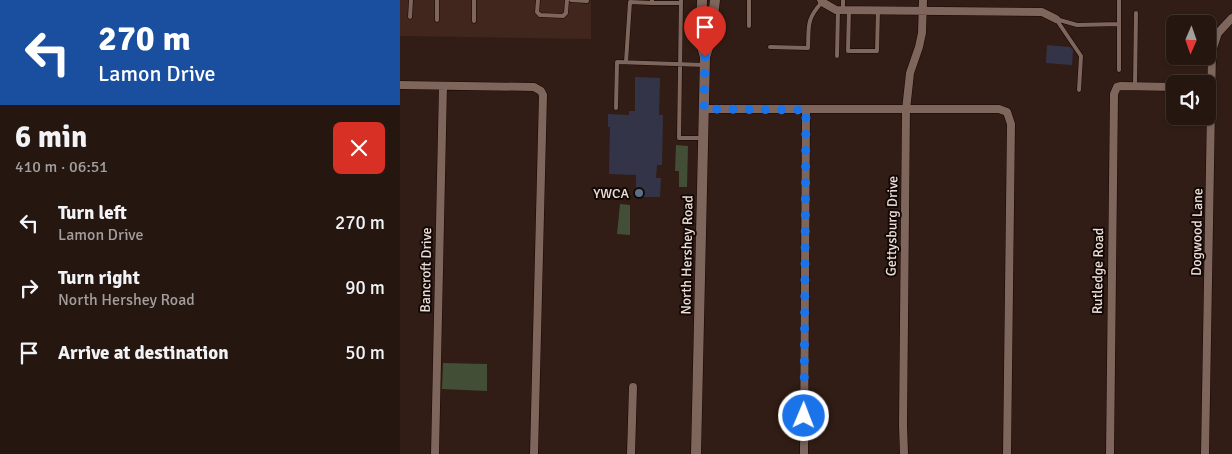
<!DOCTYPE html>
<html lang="en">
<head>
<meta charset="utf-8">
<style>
	body { margin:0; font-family:Signika,sans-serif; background:#2d1f19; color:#f1f3f6; height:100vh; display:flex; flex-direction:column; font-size:19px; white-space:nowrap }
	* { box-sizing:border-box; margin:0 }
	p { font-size:16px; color:#a39f9f }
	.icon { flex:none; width:28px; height:28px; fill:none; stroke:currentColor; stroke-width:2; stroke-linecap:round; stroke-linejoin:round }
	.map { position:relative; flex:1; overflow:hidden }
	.details { display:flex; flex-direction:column; background:#251610; width:400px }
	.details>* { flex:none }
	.hud { background:#1a4fa0; color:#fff; overflow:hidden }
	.needle { width:32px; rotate:182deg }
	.buttons { position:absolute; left:766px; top:15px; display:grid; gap:10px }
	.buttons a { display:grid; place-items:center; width:50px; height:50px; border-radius:8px; background:#251610; box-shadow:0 1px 4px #0004,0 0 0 1px #423530; font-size:25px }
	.pin { position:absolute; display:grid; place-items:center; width:42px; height:42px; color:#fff; margin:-51px -21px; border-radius:50% 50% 50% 0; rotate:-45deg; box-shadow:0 0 5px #0007 }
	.pin .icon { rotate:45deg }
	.me { position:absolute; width:55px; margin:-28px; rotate:1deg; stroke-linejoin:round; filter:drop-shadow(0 0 4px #0008) }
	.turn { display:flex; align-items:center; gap:18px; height:105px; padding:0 15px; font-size:22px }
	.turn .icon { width:65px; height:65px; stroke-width:2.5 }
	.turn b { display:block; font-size:35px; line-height:42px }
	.round { display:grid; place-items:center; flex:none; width:52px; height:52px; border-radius:8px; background:#2d1f19 }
	.headline { display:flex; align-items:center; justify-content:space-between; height:85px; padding:0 15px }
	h1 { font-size:30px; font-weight:800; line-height:38px }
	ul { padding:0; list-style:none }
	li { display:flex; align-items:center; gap:15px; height:65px; padding:0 15px }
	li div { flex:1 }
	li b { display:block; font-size:19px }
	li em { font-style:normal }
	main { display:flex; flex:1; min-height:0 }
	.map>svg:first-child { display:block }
</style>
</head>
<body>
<main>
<section class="details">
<div class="hud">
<div class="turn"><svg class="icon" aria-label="left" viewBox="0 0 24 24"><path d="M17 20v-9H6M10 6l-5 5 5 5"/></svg><div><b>270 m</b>Lamon Drive</div></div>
</div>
<div class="headline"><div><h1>6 min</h1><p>410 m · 06:51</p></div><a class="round" style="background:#d93025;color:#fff"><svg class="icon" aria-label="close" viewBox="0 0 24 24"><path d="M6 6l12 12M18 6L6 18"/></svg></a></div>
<ul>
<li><svg class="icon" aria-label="left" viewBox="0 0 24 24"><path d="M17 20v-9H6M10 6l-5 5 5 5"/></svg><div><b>Turn left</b><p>Lamon Drive</p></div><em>270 m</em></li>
<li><svg class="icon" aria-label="right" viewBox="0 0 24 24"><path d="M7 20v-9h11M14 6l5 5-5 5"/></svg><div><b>Turn right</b><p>North Hershey Road</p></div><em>90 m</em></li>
<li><svg class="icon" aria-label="arrive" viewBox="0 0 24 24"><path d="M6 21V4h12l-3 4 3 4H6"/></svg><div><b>Arrive at destination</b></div><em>50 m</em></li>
</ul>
</section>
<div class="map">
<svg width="832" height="454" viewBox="0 0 832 454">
	<rect width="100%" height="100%" fill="#311d15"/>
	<path fill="#40261c" d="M0,0H191V39L0,36Z"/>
	<path fill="#434e36" d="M276,145L288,146L287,187H279V171H275Z
		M220,204L230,205V235L217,234Z
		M43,363L87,364V391L42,389Z"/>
	<path fill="#333448" d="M647,45L670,47L673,50L672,65L646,63Z
		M235,77L260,78L259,115H263L262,165H257L256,178H261L260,197H236V175L209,174L210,127H208V114L229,115V111H235Z"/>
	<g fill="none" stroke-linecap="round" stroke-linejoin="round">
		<defs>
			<path id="service" d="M138,0L137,12L140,15L163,16L166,13L167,0
				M171,0L187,1
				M281,0L279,138H303
				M252,3H281
				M443,10V0
				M449,10L448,51H477L478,10
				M10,17L11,0
				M656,19L677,25L719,24V70
				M656,19L681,56L679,90
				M37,20V0
				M74,21V0
				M719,24V0
				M349,26V0
				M370,47L408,48C409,25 406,20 422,2L419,0
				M437,56L438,10
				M226,62L230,2L252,3V0
				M735,86L736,13
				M216,108L217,62L304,65"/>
			<path id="minor" d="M422,2L436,10L642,12L656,19
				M0,85L134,87L141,91L143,95L134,454
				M304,109H599L607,112L611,124L607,454
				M35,454L43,86
				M231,454L233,387
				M404,454L406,110
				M504,454L503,425L506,110L510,73L519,47L522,33L523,0
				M710,454L714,94L717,87L721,86L775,87
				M805,454L812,51L818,33L832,18"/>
			<path id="secondary" d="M305,57L310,41L315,0
				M296,454L305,57L301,43L302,0"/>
		</defs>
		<use href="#service" stroke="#180602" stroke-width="5"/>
		<use href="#minor" stroke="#180602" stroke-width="9"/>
		<use href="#secondary" stroke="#180602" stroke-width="11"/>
		<use href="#service" stroke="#7f665d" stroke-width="4"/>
		<use href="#minor" stroke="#7f665d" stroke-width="8"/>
		<use href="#secondary" stroke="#7f665d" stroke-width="10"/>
	</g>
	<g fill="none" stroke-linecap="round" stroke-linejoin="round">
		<path stroke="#1a73e8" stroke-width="9" stroke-dasharray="0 16.2" d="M305,57L304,109L406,110L404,416"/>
	</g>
	<circle fill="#5c6f8a" stroke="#120906" stroke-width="2" cx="239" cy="193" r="5"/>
	<g text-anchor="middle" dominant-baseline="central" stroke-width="4" stroke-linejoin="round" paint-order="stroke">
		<g font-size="14" fill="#eedfda" stroke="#120906" text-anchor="end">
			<text x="229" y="193">YWCA</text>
		</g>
		<g font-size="14" fill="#eedfda" stroke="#120906">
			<text transform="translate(492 226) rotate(-89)">Gettysburg Drive</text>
			<text transform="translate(797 232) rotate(-89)">Dogwood Lane</text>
			<text transform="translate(287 255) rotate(-89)">North Hershey Road</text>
			<text transform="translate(26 270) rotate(-89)">Bancroft Drive</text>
			<text transform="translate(698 271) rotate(-89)">Rutledge Road</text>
		</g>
	</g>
</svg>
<div class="buttons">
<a><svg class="needle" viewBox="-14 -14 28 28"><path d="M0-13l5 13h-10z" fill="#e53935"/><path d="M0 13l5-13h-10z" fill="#a39f9f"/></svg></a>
<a><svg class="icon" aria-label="sound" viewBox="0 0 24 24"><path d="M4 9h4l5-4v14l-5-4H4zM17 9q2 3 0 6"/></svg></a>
</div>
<div class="pin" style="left:305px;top:57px;background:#d93025"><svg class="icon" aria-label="arrive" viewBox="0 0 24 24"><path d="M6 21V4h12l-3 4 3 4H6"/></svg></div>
<svg class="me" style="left:404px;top:416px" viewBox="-20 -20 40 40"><circle r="17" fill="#1a73e8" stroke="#fff" stroke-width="3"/><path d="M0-11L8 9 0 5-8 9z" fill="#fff"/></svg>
</div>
</main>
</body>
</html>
